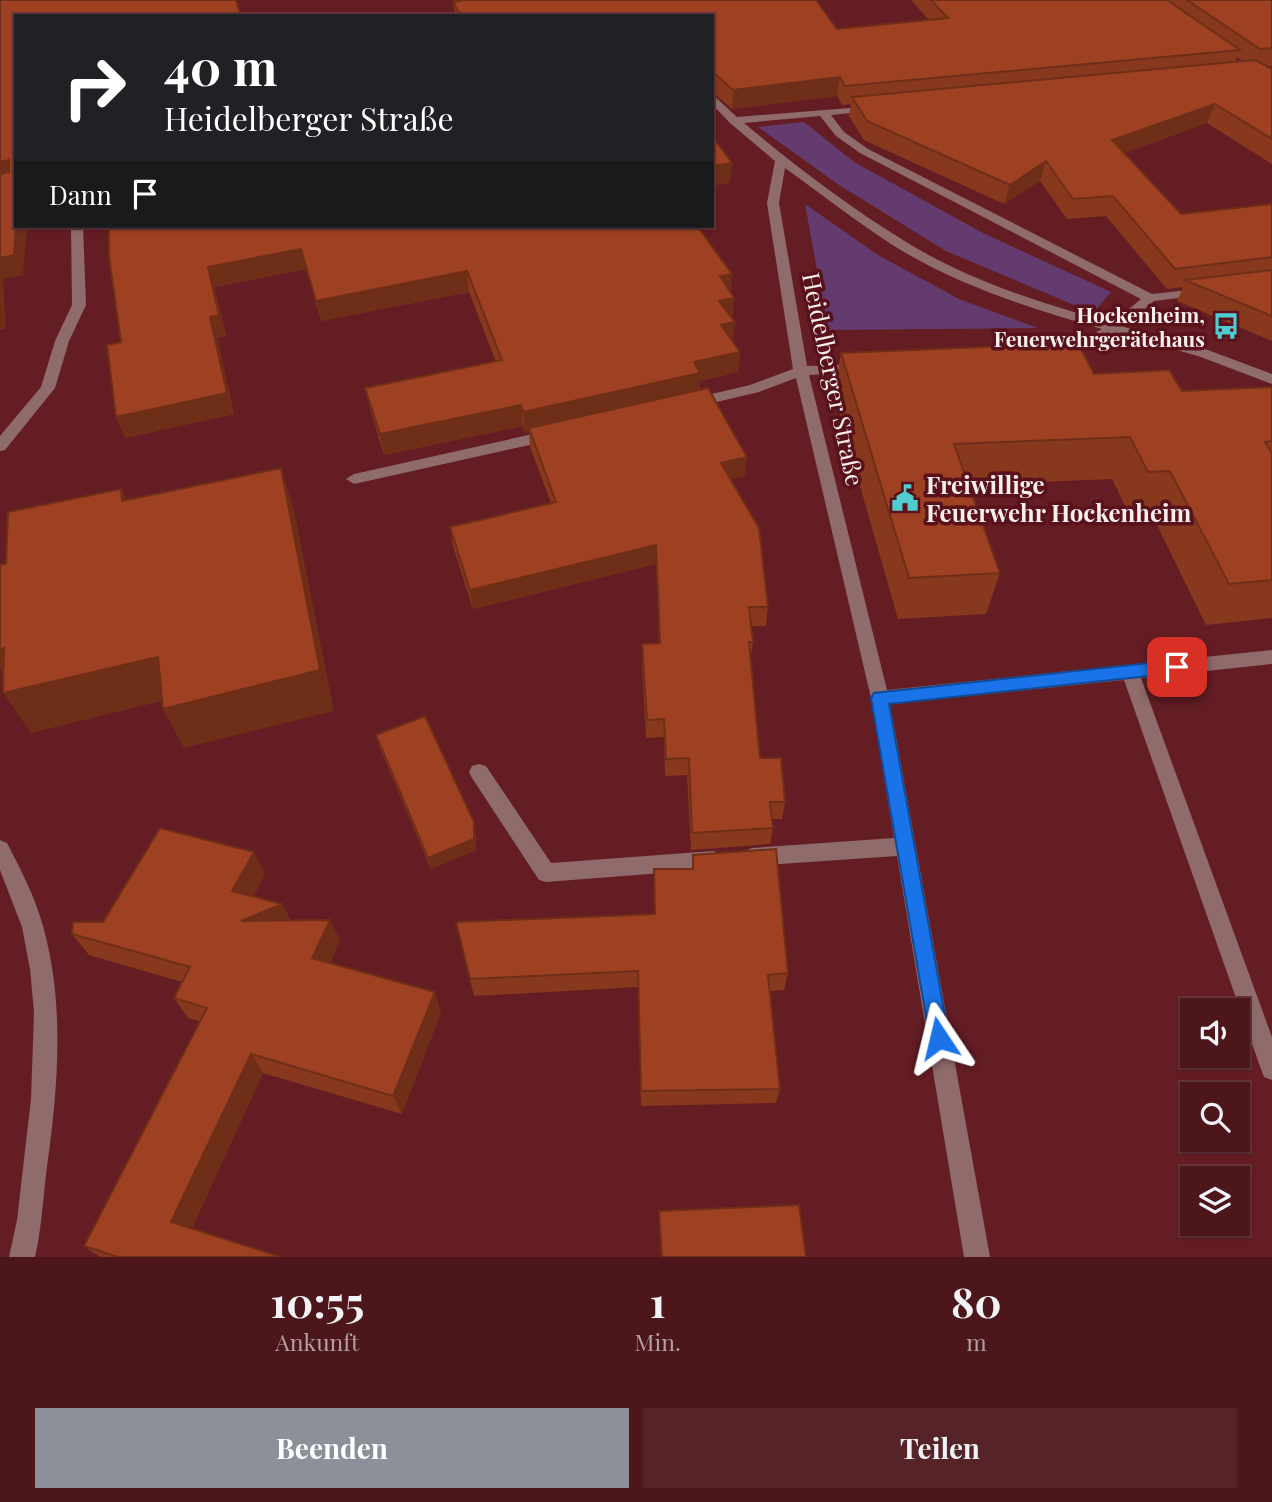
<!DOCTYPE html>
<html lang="de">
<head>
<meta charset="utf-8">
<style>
	body { margin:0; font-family:"Playfair Display",serif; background:#562328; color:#f1f3f6; height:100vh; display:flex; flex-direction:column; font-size:26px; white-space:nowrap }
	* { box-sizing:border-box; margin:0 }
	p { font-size:23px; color:#b29fa3 }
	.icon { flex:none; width:38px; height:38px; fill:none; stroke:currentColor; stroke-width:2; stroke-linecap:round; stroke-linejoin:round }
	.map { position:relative; height:1257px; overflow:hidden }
	.panel { display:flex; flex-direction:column; background:#4c161b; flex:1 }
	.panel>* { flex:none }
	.banner { position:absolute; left:14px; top:14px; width:700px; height:214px; border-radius:0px; box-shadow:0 2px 5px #0004,0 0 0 2px #63353a; background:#202124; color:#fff; overflow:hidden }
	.fabs { position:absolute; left:1180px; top:998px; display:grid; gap:14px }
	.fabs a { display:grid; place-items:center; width:70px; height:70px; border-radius:0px; background:#4c161b; box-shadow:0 2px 5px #0004,0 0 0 2px #63353a; font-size:35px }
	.pin { position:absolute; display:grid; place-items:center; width:60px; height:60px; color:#fff; margin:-30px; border-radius:14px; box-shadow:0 4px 10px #0006 }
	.me { position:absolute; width:77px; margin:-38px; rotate:350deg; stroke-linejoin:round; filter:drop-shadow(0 0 5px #0008) }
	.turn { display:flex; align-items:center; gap:24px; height:147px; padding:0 35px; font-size:32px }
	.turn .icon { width:91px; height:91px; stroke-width:2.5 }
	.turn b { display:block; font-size:49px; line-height:60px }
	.then { display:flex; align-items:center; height:66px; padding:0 35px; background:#0003; gap:14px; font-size:26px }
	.eta { display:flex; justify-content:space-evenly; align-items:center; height:119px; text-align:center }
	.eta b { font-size:42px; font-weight:700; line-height:49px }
	.cta { display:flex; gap:14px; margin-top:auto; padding:14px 35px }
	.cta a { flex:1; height:80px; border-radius:0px; background:#8c9099; color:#fff; font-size:28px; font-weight:700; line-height:80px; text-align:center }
	.cta a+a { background:#562328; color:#f1f3f6 }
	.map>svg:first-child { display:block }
</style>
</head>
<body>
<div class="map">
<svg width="1272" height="1257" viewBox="0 0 1272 1257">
	<rect width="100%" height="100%" fill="#651d24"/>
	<path fill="#633b6f" d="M804,122L854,162L983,233L1111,292L1093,313L946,251L839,185L758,127Z
		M805,204L878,255L959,299L1038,328L828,330Z"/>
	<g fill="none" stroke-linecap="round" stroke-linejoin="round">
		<path fill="#8f6b6b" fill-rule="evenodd" d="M712,94L737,117L875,106L877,108L871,111L831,115L844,132L868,149L1152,294L1208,288V294L1203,295L1154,301L1124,327L1208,350L1272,374V384L1198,356L1116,333L1065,360H1055V354L1102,329C1031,309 957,285 894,246C857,222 821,194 785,168L779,203L807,366L861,364L868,368L861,372L809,375L887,690L1272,650V664L1141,678L1272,1037V1080L1264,1077L1261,1069L1124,680L890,704L990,1257H964L897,856L752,866L745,863L742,857L745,851L752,848L894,838L871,698L796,378L759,392L691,408L684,403L686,400L750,385L793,369L767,203L775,161L730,123L712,104ZM820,116L836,136L860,153L1141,299L1112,323C1041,303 966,280 903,240C848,206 794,165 744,123Z
			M71,226H83L86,305L69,341L55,388L5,450L0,451V436L41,387L55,341L72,305Z
			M551,430L559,435L556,439L354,484L346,479L354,474Z
			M479,764L486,766L551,863L713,851L720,854L723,860L720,866L713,869L546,882L539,880L472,778L469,772L472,766Z
			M0,840L7,843C21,870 35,897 43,926C65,1004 58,1088 47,1167C43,1197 42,1227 35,1257H9L17,1220L31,1099L34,1012L30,969L22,927L0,870Z"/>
	</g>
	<path fill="#88381d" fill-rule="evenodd" d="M454,0H816L837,29L929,20L911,0H1272V66H1267L1271,68L1272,67V164L1207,123L1124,153L1181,214L1272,204V341L1177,301L1183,287L1167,289L1106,216L1067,219L1040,181L1004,204L864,140L849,116L851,104L842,105L837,96L732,109L716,95L715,111H712V16H455L453,2H455ZM1237,57L1243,61L1235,62Z
		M109,226L731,293L733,342L740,352L738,372L700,381L699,390L745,476L731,479L768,607L766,626H751L753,642L750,660L760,758L785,802L782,819H772L773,828L770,844L691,850L687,775L665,776L664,737L646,738L642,662V644L659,643L656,564L473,609L453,546L450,527L551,503L530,447L529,432L525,433L523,426L384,455L370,408L365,388L496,362L469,292L321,321L306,269L214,287L226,336L217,338L234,414L125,438L121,342Z
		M841,353L1094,374L1182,391L1272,387V618L1206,625L1151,513L1129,514L1112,479L969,485L1000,573L986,614L898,619L834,395Z
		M376,735L476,833V850L431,869L379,746Z
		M693,855L788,973L784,990L770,991L780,1089L776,1103L641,1106L638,987L474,996L456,922L654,914V869H692Z
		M265,874L253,897L282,904L290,920H330L340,941L330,963L441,1012L402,1114L263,1073L192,1228L281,1257H100L84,1246L200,1021L188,1018L174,998L182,982L89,955L72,934L103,922Z
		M659,1211L806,1257H661L659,1221Z"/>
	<path fill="#6f2e18" d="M840,77L837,96L732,109L733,90Z
		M712,92H716L715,111H712Z
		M1215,104L1207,123L1106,160L1112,140Z
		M9,160L16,176L0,183V162Z
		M1046,161L1040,181L1004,204L1010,185Z
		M732,163L730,183L712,186V166Z
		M715,201L714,221H712V202Z
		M16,226H27L23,275L3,279L6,329L0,330V258Z
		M301,249L306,269L214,287L226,336L217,338L234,414L125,438L116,417L210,317L208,267Z
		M467,271L469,292L321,321L316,301Z
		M732,274L731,294L720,276Z
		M734,298L733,318L719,301Z
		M735,322L733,342L721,325Z
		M740,352L738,372L700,381L699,394L529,428V432L525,433L523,412L694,362Z
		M521,405L523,426L384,455L380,434Z
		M747,457L745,476L720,482L721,463Z
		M281,468L294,510L334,711L184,748L163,709Z
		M121,489L140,531L122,501Z
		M656,545V564L473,609L470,590Z
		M4,648L158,657L178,697L31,733L3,693L14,690L0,669V649Z
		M474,822L476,833V850L431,869L428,858Z
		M254,852L265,874L244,913L232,891Z
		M282,904L292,926L241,921Z
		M330,920L340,941L323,979L312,958Z
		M435,992L441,1012L402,1114L393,1096Z
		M251,1054L263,1073L188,1236L171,1222Z"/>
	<path fill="#9e4122" stroke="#6f2e18" stroke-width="2" d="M0,0H236L240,13L223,16H16V226L14,255L0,258V174L9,172V160L0,162Z
		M464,0H816L837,29L948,18L931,0H1167L1240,50L845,86L840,77L733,90L713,72L712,76V16H461L453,2Z
		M1187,0H1272V48L1260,49Z
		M1255,60L1272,69V139L1215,104L1112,140L1181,214L1272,204V257L1175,269L1113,196L1073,199L1046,161L1010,185L867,121L852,97Z
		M712,136L732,163L712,166Z
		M109,226H697L732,274L720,276L734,298L719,301L735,322L721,325L740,352L694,362L700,373L523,412L521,405L380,434L365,388L502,360L467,271L316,301L301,249L208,267L219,315L210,317L227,393L116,417L107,345L121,342L109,256Z
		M1272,270V316L1185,280Z
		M1078,343L1094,374L1169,370L1182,391L1272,387V441L1265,442L1272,453V580L1229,584L1170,471L1148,472L1130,437L954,444L1000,573L909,578L841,353Z
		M708,388L747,457L721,463L759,528L768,607H749L753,642H749L760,758H781L785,802H770L773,828L692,833L689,758L666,759L664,719L647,720L642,644L660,643L656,545L470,590L450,527L556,502L529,428Z
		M281,468L320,670L163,709L158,657L3,693L4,648L0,649V565L6,564L8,512L121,489L122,501Z
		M425,716L474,822V839L428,858L376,735Z
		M160,828L254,852L232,891L282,904L241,921L330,920L312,958L435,992L393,1096L251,1054L171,1222L281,1257H118L84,1246L207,1008L174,998L190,967L72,934L73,922H103Z
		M776,849L788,973L768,975L780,1089L641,1091L638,971L470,979L456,922L655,914L654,869H693V855Z
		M799,1205L806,1257H662L659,1211Z"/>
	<path fill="#1a73e8" stroke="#114b97" stroke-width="2" d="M1177,660L1185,667L1177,673L889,704L949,1038L946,1045L939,1048L931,1045L871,698L874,693Z"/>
	<defs>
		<symbol id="bus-bare" viewBox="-9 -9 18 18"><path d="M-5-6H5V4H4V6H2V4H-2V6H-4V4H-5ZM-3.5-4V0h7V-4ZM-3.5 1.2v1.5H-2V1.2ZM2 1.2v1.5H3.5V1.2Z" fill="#51ccd1" stroke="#59111b" stroke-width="2.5" paint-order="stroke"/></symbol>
		<symbol id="civic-bare" viewBox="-9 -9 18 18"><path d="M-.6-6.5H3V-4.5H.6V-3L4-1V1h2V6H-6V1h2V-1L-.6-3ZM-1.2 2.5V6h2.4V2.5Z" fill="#51ccd1" stroke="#59111b" stroke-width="2.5" paint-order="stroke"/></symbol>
	</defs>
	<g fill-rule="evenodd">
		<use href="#bus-bare" x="1207" y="307" width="38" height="38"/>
		<use href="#civic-bare" x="886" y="479" width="38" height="38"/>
	</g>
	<g text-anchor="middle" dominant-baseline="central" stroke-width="7" stroke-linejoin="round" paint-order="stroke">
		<g font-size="21" font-weight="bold" fill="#f9efef" stroke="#59111b" text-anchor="end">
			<text x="1205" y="314">Hockenheim,<tspan x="1205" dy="24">Feuerwehrgerätehaus</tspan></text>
		</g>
		<g font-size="24" fill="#f9efef" stroke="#59111b">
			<text transform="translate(834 379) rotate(78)">Heidelberger Straße</text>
		</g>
		<g font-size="24" font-weight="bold" fill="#f9efef" stroke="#59111b" text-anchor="start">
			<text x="926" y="484">Freiwillige<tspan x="926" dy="28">Feuerwehr Hockenheim</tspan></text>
		</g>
	</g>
</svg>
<div class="fabs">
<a><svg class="icon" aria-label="sound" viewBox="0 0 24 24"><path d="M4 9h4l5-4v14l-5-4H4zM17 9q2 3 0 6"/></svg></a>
<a><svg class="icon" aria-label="search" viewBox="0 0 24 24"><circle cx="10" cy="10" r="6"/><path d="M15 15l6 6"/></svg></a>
<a><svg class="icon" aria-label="layers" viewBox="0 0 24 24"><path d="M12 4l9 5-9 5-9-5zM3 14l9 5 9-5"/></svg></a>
</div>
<div class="pin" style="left:1177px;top:667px;background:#d93025"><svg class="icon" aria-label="arrive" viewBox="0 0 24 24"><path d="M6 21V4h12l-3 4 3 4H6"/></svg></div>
<svg class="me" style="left:939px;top:1038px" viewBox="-20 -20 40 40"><path d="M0-17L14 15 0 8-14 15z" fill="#1a73e8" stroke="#fff" stroke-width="4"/></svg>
<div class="banner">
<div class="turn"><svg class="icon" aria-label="right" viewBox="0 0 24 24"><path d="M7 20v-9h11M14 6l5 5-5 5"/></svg><div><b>40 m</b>Heidelberger Straße</div></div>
<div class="then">Dann<svg class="icon" aria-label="arrive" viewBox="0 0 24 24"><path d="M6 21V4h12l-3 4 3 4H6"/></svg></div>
</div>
</div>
<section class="panel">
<div class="eta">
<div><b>10:55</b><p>Ankunft</p></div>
<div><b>1</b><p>Min.</p></div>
<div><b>80</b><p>m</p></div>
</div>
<div class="cta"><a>Beenden</a><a>Teilen</a></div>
</section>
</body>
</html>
